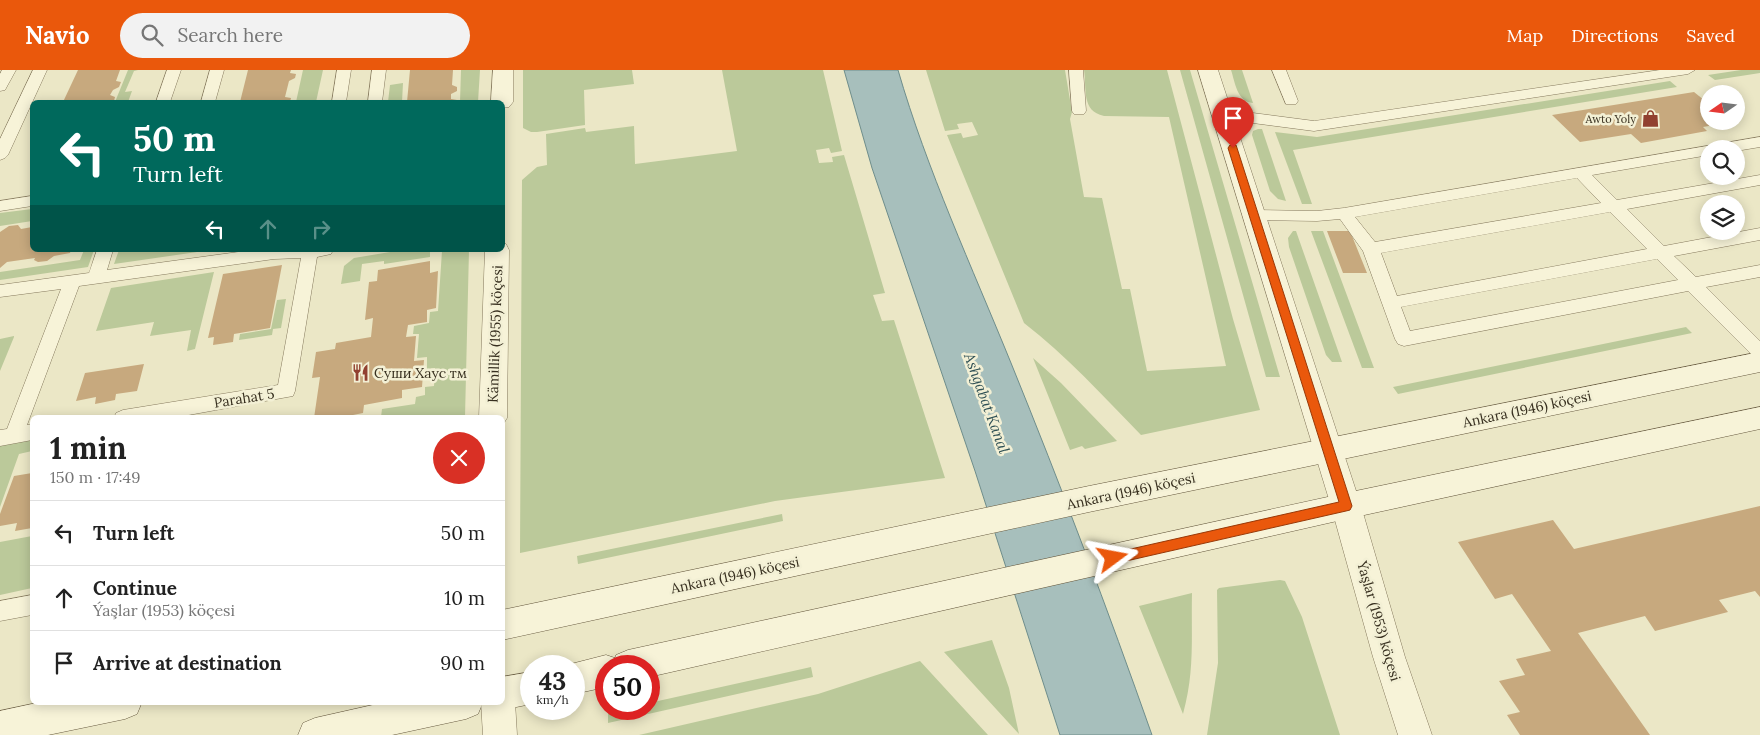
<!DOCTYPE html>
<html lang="en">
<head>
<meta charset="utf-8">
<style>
	body { margin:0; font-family:Lora,serif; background:#f2f2f2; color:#222; height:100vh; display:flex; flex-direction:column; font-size:19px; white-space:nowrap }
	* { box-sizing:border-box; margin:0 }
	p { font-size:16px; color:#767676 }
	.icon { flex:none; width:28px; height:28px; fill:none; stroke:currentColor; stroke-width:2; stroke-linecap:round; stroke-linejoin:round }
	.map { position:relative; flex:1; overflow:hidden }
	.panel { position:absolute; left:30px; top:345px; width:475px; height:290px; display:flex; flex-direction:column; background:#fff; border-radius:8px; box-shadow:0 2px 12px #0003 }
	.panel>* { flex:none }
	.banner { position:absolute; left:30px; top:30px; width:475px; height:152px; border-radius:8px; box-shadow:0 2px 12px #0003; background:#00695c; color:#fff; overflow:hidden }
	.needle { width:32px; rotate:256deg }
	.tools { position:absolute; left:1700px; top:15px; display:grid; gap:10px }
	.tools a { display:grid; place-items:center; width:45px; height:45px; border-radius:50%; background:#fff; box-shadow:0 2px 12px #0003; font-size:25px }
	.speed { position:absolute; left:520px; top:585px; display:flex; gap:10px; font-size:25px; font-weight:700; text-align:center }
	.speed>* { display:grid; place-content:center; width:65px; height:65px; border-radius:50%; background:#fff; box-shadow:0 2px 12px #0003; line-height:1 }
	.speed small { font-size:12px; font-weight:400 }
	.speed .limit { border:8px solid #d22; background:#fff; color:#111 }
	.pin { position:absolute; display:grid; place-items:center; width:42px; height:42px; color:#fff; margin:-51px -21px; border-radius:50% 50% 50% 0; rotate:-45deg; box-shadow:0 0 5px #0007 }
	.pin .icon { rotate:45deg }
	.me { position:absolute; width:55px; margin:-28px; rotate:77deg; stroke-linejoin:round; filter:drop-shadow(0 0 4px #0008) }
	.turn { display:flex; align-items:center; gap:18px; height:105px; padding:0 20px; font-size:22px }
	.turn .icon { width:65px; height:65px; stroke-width:2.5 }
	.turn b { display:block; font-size:35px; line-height:42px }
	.lanes { display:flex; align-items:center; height:48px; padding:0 20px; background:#0003; justify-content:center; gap:25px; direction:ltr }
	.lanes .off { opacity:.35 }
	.round { display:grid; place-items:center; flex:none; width:52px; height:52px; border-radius:26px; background:#f2f2f2 }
	.summary { display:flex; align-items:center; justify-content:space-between; height:85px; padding:0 20px }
	h1 { font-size:30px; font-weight:700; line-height:38px }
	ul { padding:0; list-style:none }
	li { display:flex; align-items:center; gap:15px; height:65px; padding:0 20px; border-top:1px solid #e0e0e0 }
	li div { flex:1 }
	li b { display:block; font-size:19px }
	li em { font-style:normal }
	header { display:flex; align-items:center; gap:30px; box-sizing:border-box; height:70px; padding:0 25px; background:#ea580c; color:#fff }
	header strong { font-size:24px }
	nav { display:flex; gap:28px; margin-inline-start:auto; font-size:18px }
	.search { width:350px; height:45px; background:#f2f2f2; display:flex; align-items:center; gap:12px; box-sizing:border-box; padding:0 18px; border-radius:28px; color:#767676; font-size:19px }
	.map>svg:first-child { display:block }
</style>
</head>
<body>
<header>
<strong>Navio</strong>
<div class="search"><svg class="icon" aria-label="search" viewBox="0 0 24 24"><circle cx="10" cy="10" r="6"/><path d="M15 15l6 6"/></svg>Search here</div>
<nav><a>Map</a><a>Directions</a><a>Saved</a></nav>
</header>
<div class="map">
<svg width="1760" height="665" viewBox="0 0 1760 665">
	<rect width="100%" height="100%" fill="#ebe7c6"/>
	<path fill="#bbc99a" d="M128,0H138L134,1L125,22L132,21L128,32H115Z
		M303,0H323L316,32H296Z
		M461,0H480L478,32H460Z
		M523,0H632L634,14L584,20L585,55L537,62H531L523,58Z
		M722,0H823L842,81L831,83L829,78L816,80L819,93L833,92L832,87L844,85L885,223L873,225L882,251L894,250L945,408L775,431L520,483L522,110L537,97L547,95L546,64L585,58L586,62L634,56L635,94L737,81Z
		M926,0H1065L1072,42L1070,49L1084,127L1102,128L1122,219H1130L1147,301L1226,296L1169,47L1104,46C1081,41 1087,19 1084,0H1167L1233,249L1260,340L1141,365C1103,326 1067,286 1024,253L947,65L961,63L963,68L978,65L972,52L957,54L959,59L945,61Z
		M1180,0H1190L1280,307H1266Z
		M1231,0H1242L1253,33C1237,32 1235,12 1231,0Z
		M1741,0H1760V3L1715,10L1708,5Z
		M1670,11L1677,17L1293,80L1312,134H1302L1275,62L1317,67Z
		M403,13L402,32H388L390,15Z
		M1258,59H1262L1286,131L1278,129L1270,121L1252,65L1253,61Z
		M32,139V151L0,156V143Z
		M1293,161H1296L1342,292H1332L1326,285L1289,177L1288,168Z
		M1311,161H1323L1374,298H1362Z
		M84,180H94L88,197L0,210V202L80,190Z
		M119,180H211L114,194Z
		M402,180H430V187L384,194V191L362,194L360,211L341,214L344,196L354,188Z
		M448,180H469L465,347H381L382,339L415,334L416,327L425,325V317L434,316L435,298L427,299V287L417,288L419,264H413L414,256L429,253L430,242L438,241L442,181Z
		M214,202L195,279L187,281L191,260L150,266L154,252L96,261L111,218Z
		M286,229L281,258L273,259L272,265L239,270L240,264L271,259L277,230Z
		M1686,257L1692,263L1398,324L1393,317Z
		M14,266V267L0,301V269Z
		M1033,288L1061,313L1117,371L1085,379L1082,376L1070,380Z
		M32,370V381L19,384L0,437V376Z
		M782,444L783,451L578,494L577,486Z
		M32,466V518L0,525V472Z
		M1280,510L1285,511L1302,547L1340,665H1207L1218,593L1217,520L1219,518Z
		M1192,523C1191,567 1195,601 1183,644L1139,536Z
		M992,570L1009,618L1019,664L944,582Z
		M920,591L988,665H639L818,624Z
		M811,597L813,607L608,653V643L625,639H649V633Z"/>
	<path fill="#a7bfbc" stroke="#6e8d8b" d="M844,0H898C927,100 972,197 1011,293C1061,416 1108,540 1152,665H1060L975,401L872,98Z"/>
	<path fill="#c7a97e" d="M78,0H120L116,11L121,12L119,17L113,20L110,25L115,27L114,31L63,32Z
		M248,0H291L290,3L296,4L295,8L289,11L285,27L291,28L290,32H240Z
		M410,0H453L452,15L457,17V21L451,24V29L457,30V32H407Z
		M1694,22L1709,34V51L1732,52L1703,57L1707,61L1641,73L1631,64L1580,72L1552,45Z
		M18,155L21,159L32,157V180H71L70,183L54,186L47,191L38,192L34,190L35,188L7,192L0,198V162L9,156Z
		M1327,161H1350L1367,203H1343Z
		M430,191V203L438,201L436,238L427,240V252L408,255L406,267L416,266L414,291L424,290L422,317L402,320V328L364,335L363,343L338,348H314L320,307L312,308L316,282L335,279L336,273L371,267L373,248L365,250L369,212L377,211L378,200Z
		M282,195L270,258L234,264L233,272L213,275L214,267L208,268L223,204Z
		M144,294L137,321L116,324L115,330L95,334L96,327L76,331L85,303Z
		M32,403V458L15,461L17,453L0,456V444L14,406Z
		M1760,436V527L1755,521L1719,530L1728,542L1655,561L1645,546L1578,563L1650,665H1520L1507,645L1520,642L1499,611L1525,605L1516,589L1551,581L1512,524L1495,529L1458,472L1553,450L1574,479Z"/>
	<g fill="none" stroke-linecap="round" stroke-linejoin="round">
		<defs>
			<path id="lane" d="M2,0H16L5,20L0,21V4Z
				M33,0H47L8,85L5,88L0,90V69Z
				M167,0H181L170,32H156Z
				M210,0H224L215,32H201Z
				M337,0H351L346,32H332Z
				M372,0H386L382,32H368Z
				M1069,0H1083L1086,41L1084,44H1074L1072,41Z
				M1272,0H1286L1298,31L1296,34H1286Z
				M1660,0H1695L1688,4L1314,61L1222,49L1217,47L1215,44L1217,41L1222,39L1314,51Z
				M1760,67V77L1736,81V79H1709V85L1592,105L1617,130L1760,105V115L1627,139L1664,176L1760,158V170L1674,186L1696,207L1760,195V207L1706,217L1760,271V289L1754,287L1688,221L1404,276L1398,274L1395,269L1363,181L1340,149L1317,151L1254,150L1248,149L1246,145L1248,141L1254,140L1317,141L1344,138ZM1577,108L1601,133L1375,172L1355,147ZM1610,142L1647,179L1397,226L1381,183ZM1657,189L1678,210L1410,261L1401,237Z
				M32,126V136L0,141V131Z
				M97,180H113L107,200L253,180H333L331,184L317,187L295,321L293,326L172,348H114L116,343L123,340L278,315L301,188L274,189L79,216L27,355L32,354V370L0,376V360L7,359L61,219L0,227V215L89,203Z
				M32,525V545L0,551V531Z"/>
			<path id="street" d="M493,0H513V32L509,37L502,38V32H491Z
				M1198,0H1218L1361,436L1405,587L1432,665H1398L1373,587L1331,436Z
				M502,173L506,174L509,180L507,348L502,356V348H479L485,180H502Z
				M502,617L510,620L515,632L517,665H483L481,632H502Z"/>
			<path id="secondary" d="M1760,282V302L1089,442L502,570V540L1089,416Z
				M1760,337V359L1346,449L649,607V596H606V617L574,624V596H563L606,585L615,588L616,585L628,580L1346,423Z
				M531,602V634L502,640L490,636L489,632H502V607Z
				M41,632H142L137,644L125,649L48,665H0V641Z
				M386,632H483L478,644L466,649L392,665H298L303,653L315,648Z"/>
		</defs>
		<use href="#lane" stroke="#85795d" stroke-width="1"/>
		<use href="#street" stroke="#85795d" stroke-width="1"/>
		<use href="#secondary" stroke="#675a40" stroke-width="1"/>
		<use href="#lane" fill="#f7f3d8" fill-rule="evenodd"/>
		<use href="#street" fill="#f7f3d8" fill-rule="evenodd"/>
		<use href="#secondary" fill="#f7f3d8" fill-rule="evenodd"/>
	</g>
	<path fill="#ea580c" stroke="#983908" d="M1230,75H1236L1237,78L1352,436L1350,440L1346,441L1113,494L1108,493L1107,488L1108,484L1113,483L1339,432L1228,78Z"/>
	<defs>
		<symbol id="shop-bare" viewBox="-9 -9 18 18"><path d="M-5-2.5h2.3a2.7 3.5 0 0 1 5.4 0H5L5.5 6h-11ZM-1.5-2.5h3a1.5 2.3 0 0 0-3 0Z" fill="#914030" stroke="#f3f0d5" stroke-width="2.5" paint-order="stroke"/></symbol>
		<symbol id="restaurant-bare" viewBox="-9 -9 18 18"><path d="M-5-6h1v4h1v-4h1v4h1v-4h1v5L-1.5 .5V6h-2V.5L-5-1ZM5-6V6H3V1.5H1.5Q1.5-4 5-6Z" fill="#914030" stroke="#f3f0d5" stroke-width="2.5" paint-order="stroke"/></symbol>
	</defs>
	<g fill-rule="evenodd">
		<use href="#shop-bare" x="1638" y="36" width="25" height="25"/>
		<use href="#restaurant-bare" x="348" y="290" width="25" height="25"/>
	</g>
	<g text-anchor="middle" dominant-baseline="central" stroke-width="5" stroke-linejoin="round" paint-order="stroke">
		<g font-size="11" fill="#372f1f" stroke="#f3f0d5" text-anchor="end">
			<text x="1636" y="49">Awto Yoly</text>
		</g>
		<g font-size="14" fill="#372f1f" stroke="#f3f0d5">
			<text transform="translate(495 264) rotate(-88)">Kämillik (1955) köçesi</text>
			<text transform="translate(244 328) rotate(-9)">Parahat 5</text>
			<text transform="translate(1527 339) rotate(-12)">Ankara (1946) köçesi</text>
			<text transform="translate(1131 421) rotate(-12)">Ankara (1946) köçesi</text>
			<text transform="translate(735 505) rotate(-12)">Ankara (1946) köçesi</text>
			<text transform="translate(1379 551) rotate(74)">Ýaşlar (1953) köçesi</text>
		</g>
		<g font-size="14" fill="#372f1f" stroke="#f3f0d5" text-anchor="start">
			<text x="374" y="303">Суши Хаус тм</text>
		</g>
		<g font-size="15" font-style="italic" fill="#305155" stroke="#f3f0d5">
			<text transform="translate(987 333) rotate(70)">Ashgabat Kanal</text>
		</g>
	</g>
</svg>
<div class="tools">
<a><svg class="needle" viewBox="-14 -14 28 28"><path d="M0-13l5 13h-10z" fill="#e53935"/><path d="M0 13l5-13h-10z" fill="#767676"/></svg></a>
<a><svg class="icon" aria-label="search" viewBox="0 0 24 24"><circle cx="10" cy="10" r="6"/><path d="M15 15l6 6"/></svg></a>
<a><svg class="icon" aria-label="layers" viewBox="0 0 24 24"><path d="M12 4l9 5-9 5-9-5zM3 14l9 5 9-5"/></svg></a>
</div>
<div class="speed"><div>43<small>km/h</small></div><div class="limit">50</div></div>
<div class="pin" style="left:1233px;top:78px;background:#d93025"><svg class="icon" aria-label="arrive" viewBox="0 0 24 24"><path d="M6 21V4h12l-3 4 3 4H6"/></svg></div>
<svg class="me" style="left:1113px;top:488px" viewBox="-20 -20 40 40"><path d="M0-17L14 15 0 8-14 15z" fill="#ea580c" stroke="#fff" stroke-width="4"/></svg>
<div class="banner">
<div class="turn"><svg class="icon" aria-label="left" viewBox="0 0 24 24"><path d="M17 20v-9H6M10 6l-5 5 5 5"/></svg><div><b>50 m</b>Turn left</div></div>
<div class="lanes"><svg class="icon" aria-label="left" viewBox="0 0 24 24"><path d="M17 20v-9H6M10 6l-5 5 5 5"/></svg><svg class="icon off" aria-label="ahead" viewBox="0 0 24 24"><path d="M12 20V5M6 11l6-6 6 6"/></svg><svg class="icon off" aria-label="right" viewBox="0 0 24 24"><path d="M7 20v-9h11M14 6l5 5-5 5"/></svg></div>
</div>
<section class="panel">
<div class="summary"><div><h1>1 min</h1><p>150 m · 17:49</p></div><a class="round" style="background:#d93025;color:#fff"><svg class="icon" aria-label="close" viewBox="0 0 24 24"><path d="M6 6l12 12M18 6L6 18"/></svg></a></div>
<ul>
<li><svg class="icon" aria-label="left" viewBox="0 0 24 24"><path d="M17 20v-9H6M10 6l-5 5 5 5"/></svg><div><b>Turn left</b></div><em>50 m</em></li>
<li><svg class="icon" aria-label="ahead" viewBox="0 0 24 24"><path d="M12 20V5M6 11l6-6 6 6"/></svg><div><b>Continue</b><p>Ýaşlar (1953) köçesi</p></div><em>10 m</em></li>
<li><svg class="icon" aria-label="arrive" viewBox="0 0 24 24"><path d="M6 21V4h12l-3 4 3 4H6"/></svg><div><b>Arrive at destination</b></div><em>90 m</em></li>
</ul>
</section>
</div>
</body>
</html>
